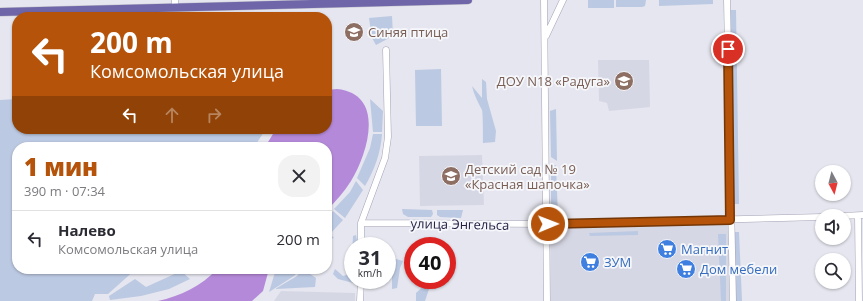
<!DOCTYPE html>
<html lang="ru">
<head>
<meta charset="utf-8">
<style>
	body { margin:0; font-family:"Open Sans",sans-serif; background:#f2f2f3; color:#2b2b33; height:100vh; display:flex; flex-direction:column; font-size:15px; white-space:nowrap }
	* { box-sizing:border-box; margin:0 }
	p { font-size:13px; color:#7c7c81 }
	.icon { flex:none; width:22px; height:22px; fill:none; stroke:currentColor; stroke-width:2; stroke-linecap:round; stroke-linejoin:round }
	.map { position:relative; flex:1; overflow:hidden }
	.sheet { position:absolute; left:12px; top:142px; width:320px; height:132px; display:flex; flex-direction:column; background:#fff; border-radius:16px; box-shadow:0 1px 3px #0004 }
	.sheet>* { flex:none }
	.top-card { position:absolute; left:12px; top:12px; width:320px; height:122px; border-radius:16px; box-shadow:0 1px 3px #0004; background:#b45309; color:#fff; overflow:hidden }
	.needle { width:26px; rotate:173deg }
	.controls { position:absolute; left:815px; top:165px; display:grid; gap:8px }
	.controls a { display:grid; place-items:center; width:36px; height:36px; border-radius:50%; background:#fff; box-shadow:0 1px 3px #0004; font-size:20px }
	.speed { position:absolute; left:344px; top:237px; display:flex; gap:8px; font-size:20px; font-weight:700; text-align:center }
	.speed>* { display:grid; place-content:center; width:52px; height:52px; border-radius:50%; background:#fff; box-shadow:0 1px 3px #0004; line-height:1 }
	.speed small { font-size:10px; font-weight:400 }
	.speed .limit { border:6px solid #d22; background:#fff; color:#111 }
	.pin { position:absolute; display:grid; place-items:center; width:34px; height:34px; color:#fff; margin:-17px; border:2px solid #fff; border-radius:50%; box-shadow:0 1px 4px #0007 }
	.me { position:absolute; width:44px; margin:-22px; rotate:89deg; stroke-linejoin:round; filter:drop-shadow(0 0 3px #0008) }
	.turn { display:flex; align-items:center; gap:14px; height:84px; padding:0 12px; font-size:18px }
	.turn .icon { width:52px; height:52px; stroke-width:2.5 }
	.turn b { display:block; font-size:28px; line-height:34px }
	.lanes { display:flex; align-items:center; height:38px; padding:0 12px; background:#0003; justify-content:center; gap:20px; direction:ltr }
	.lanes .off { opacity:.35 }
	.round { display:grid; place-items:center; flex:none; width:42px; height:42px; border-radius:16px; background:#f2f2f3 }
	.head { display:flex; align-items:center; justify-content:space-between; height:68px; padding:0 12px }
	h1 { font-size:24px; font-weight:800; line-height:30px; color:#b45309 }
	ul { padding:0; list-style:none }
	li { display:flex; align-items:center; gap:12px; height:56px; padding:0 12px; border-top:1px solid #e1e1e2 }
	li div { flex:1 }
	li b { display:block; font-size:15px }
	li em { font-style:normal }
	.map>svg:first-child { display:block }
</style>
</head>
<body>
<div class="map">
<svg width="863" height="301" viewBox="0 0 863 301">
	<rect width="100%" height="100%" fill="#e5e6ef"/>
	<path fill="#d6d7e4" d="M598,60H649L650,107L609,111L607,103L599,101Z
		M482,155L484,205L420,206L419,156Z
		M729,222V301H551L550,227Z
		M281,291L355,293V301H274Z"/>
	<path fill="#bcc9e2" d="M588,0H614V8H588Z
		M616,0H646L645,6L642,7H616Z
		M659,0H713V4L659,6Z
		M730,10H736L739,204H733Z
		M392,16L393,36L376,45L372,38L369,18Z
		M441,69L442,126H416L415,70Z
		M482,79L486,82L487,99L496,131L495,142L483,143C483,139 483,112 482,110C478,102 474,95 472,86L482,98Z
		M17,99V129H266L254,147H17V269H136L108,294H95L92,301H0V100Z
		M370,99L383,111L382,132H373Z
		M556,109L557,161L551,157L550,111Z
		M373,134H382C381,152 374,171 365,186L357,178L370,148Z
		M556,165L558,217L551,213V167Z
		M356,181L363,190L345,218L334,209L350,192Z
		M402,209L432,210L433,214L431,217H408L403,214Z
		M437,210H463L461,218L440,217L437,215Z
		M333,211L343,220L330,234L334,238L327,240V217Z
		M638,231V235L590,236L589,233Z
		M734,232H739L742,301H736Z
		M718,234H726V301H721Z
		M356,235L358,246H353V280H357V284L338,279L333,274L335,269L343,276L351,274L353,236Z
		M396,259L403,261L400,268L397,288L392,289V263Z
		M276,269H300L294,276L269,292Z
		M303,269L316,278L315,287L275,289L297,276Z
		M181,271L190,279L169,289L141,296L110,300L109,296L135,279L146,287Z
		M430,280H432L425,301H416V293Z"/>
	<path fill="#b589d9" d="M337,89C386,94 368,153 351,181C344,192 336,201 327,210V147H265L276,129H327V90Z
		M217,269H269L263,291L252,301H158C180,296 202,286 217,269Z"/>
	<g fill="none" stroke-linecap="round" stroke-linejoin="round">
		<defs>
			<path id="minor" d="M175,0V7
				M544,0L547,301
				M727,0L733,301
				M546,36L563,0
				M842,216L863,215
				M858,216L859,301
				M361,223L548,224L822,217
				M361,246V223L385,158L388,137L386,50
				M360,301L361,280"/>
			<path id="major" d="M0,12L468,0"/>
		</defs>
		<use href="#minor" stroke="#a4a3b5" stroke-width="7"/>
		<use href="#major" stroke="#c2c1cb" stroke-width="9"/>
		<use href="#minor" stroke="#fff" stroke-width="6"/>
		<use href="#major" stroke="#6f66a9" stroke-width="8"/>
	</g>
	<g fill="none" stroke-linecap="round" stroke-linejoin="round">
		<defs>
			<path id="route" d="M548,224L730,220L728,49"/>
		</defs>
		<use href="#route" stroke="#753606" stroke-width="10"/>
		<use href="#route" stroke="#b45309" stroke-width="7"/>
	</g>
	<defs>
		<symbol id="school-disc" viewBox="-11 -11 22 22"><circle r="9.5" fill="#8d6e63" stroke="#f6f7fb"/><path d="M0-5L7-2L0 1L-7-2ZM-4 1L0 2.5L4 1V4Q0 6-4 4Z" fill="#fff"/></symbol>
		<symbol id="supermarket-disc" viewBox="-11 -11 22 22"><circle r="9.5" fill="#3f7fe0" stroke="#f6f7fb"/><path d="M-6-5.5h2.5l.6 2H6L4.5 2H-2.5L-4.4-4H-6ZM-1.5 3.2a1.3 1.3 0 1 0 .1 0ZM3 3.2a1.3 1.3 0 1 0 .1 0Z" fill="#fff"/></symbol>
	</defs>
	<g fill-rule="evenodd">
		<use href="#school-disc" x="343" y="21" width="22" height="22"/>
		<use href="#school-disc" x="613" y="70" width="22" height="22"/>
		<use href="#school-disc" x="440" y="165" width="22" height="22"/>
		<use href="#supermarket-disc" x="656" y="238" width="22" height="22"/>
		<use href="#supermarket-disc" x="579" y="251" width="22" height="22"/>
		<use href="#supermarket-disc" x="675" y="258" width="22" height="22"/>
	</g>
	<g text-anchor="middle" dominant-baseline="central" stroke-width="3.5" stroke-linejoin="round" paint-order="stroke">
		<g font-size="13" fill="#785e54" stroke="#f6f7fb" text-anchor="start">
			<text x="368" y="32">Синяя птица</text>
			<text x="610" y="81" text-anchor="end">ДОУ N18 «Радуга»</text>
			<text x="465" y="169">Детский сад № 19<tspan x="465" dy="15">«Красная шапочка»</tspan></text>
		</g>
		<g font-size="13" fill="#262244" stroke="#f6f7fb">
			<text transform="translate(460 224) rotate(1)">улица Энгельса</text>
		</g>
		<g font-size="13" fill="#366cbe" stroke="#f6f7fb" text-anchor="start">
			<text x="681" y="249">Магнит</text>
			<text x="604" y="262">ЗУМ</text>
			<text x="700" y="269">Дом мебели</text>
		</g>
	</g>
</svg>
<div class="controls">
<a><svg class="needle" viewBox="-14 -14 28 28"><path d="M0-13l5 13h-10z" fill="#e53935"/><path d="M0 13l5-13h-10z" fill="#7c7c81"/></svg></a>
<a><svg class="icon" aria-label="sound" viewBox="0 0 24 24"><path d="M4 9h4l5-4v14l-5-4H4zM17 9q2 3 0 6"/></svg></a>
<a><svg class="icon" aria-label="search" viewBox="0 0 24 24"><circle cx="10" cy="10" r="6"/><path d="M15 15l6 6"/></svg></a>
</div>
<div class="speed"><div>31<small>km/h</small></div><div class="limit">40</div></div>
<div class="pin" style="left:728px;top:49px;background:#d93025"><svg class="icon" aria-label="arrive" viewBox="0 0 24 24"><path d="M6 21V4h12l-3 4 3 4H6"/></svg></div>
<svg class="me" style="left:548px;top:224px" viewBox="-20 -20 40 40"><circle r="17" fill="#b45309" stroke="#fff" stroke-width="3"/><path d="M0-11L8 9 0 5-8 9z" fill="#fff"/></svg>
<div class="top-card">
<div class="turn"><svg class="icon" aria-label="left" viewBox="0 0 24 24"><path d="M17 20v-9H6M10 6l-5 5 5 5"/></svg><div><b>200 m</b>Комсомольская улица</div></div>
<div class="lanes"><svg class="icon" aria-label="left" viewBox="0 0 24 24"><path d="M17 20v-9H6M10 6l-5 5 5 5"/></svg><svg class="icon off" aria-label="ahead" viewBox="0 0 24 24"><path d="M12 20V5M6 11l6-6 6 6"/></svg><svg class="icon off" aria-label="right" viewBox="0 0 24 24"><path d="M7 20v-9h11M14 6l5 5-5 5"/></svg></div>
</div>
<section class="sheet">
<div class="head"><div><h1>1 мин</h1><p>390 m · 07:34</p></div><a class="round"><svg class="icon" aria-label="close" viewBox="0 0 24 24"><path d="M6 6l12 12M18 6L6 18"/></svg></a></div>
<ul>
<li><svg class="icon" aria-label="left" viewBox="0 0 24 24"><path d="M17 20v-9H6M10 6l-5 5 5 5"/></svg><div><b>Налево</b><p>Комсомольская улица</p></div><em>200 m</em></li>
</ul>
</section>
</div>
</body>
</html>
